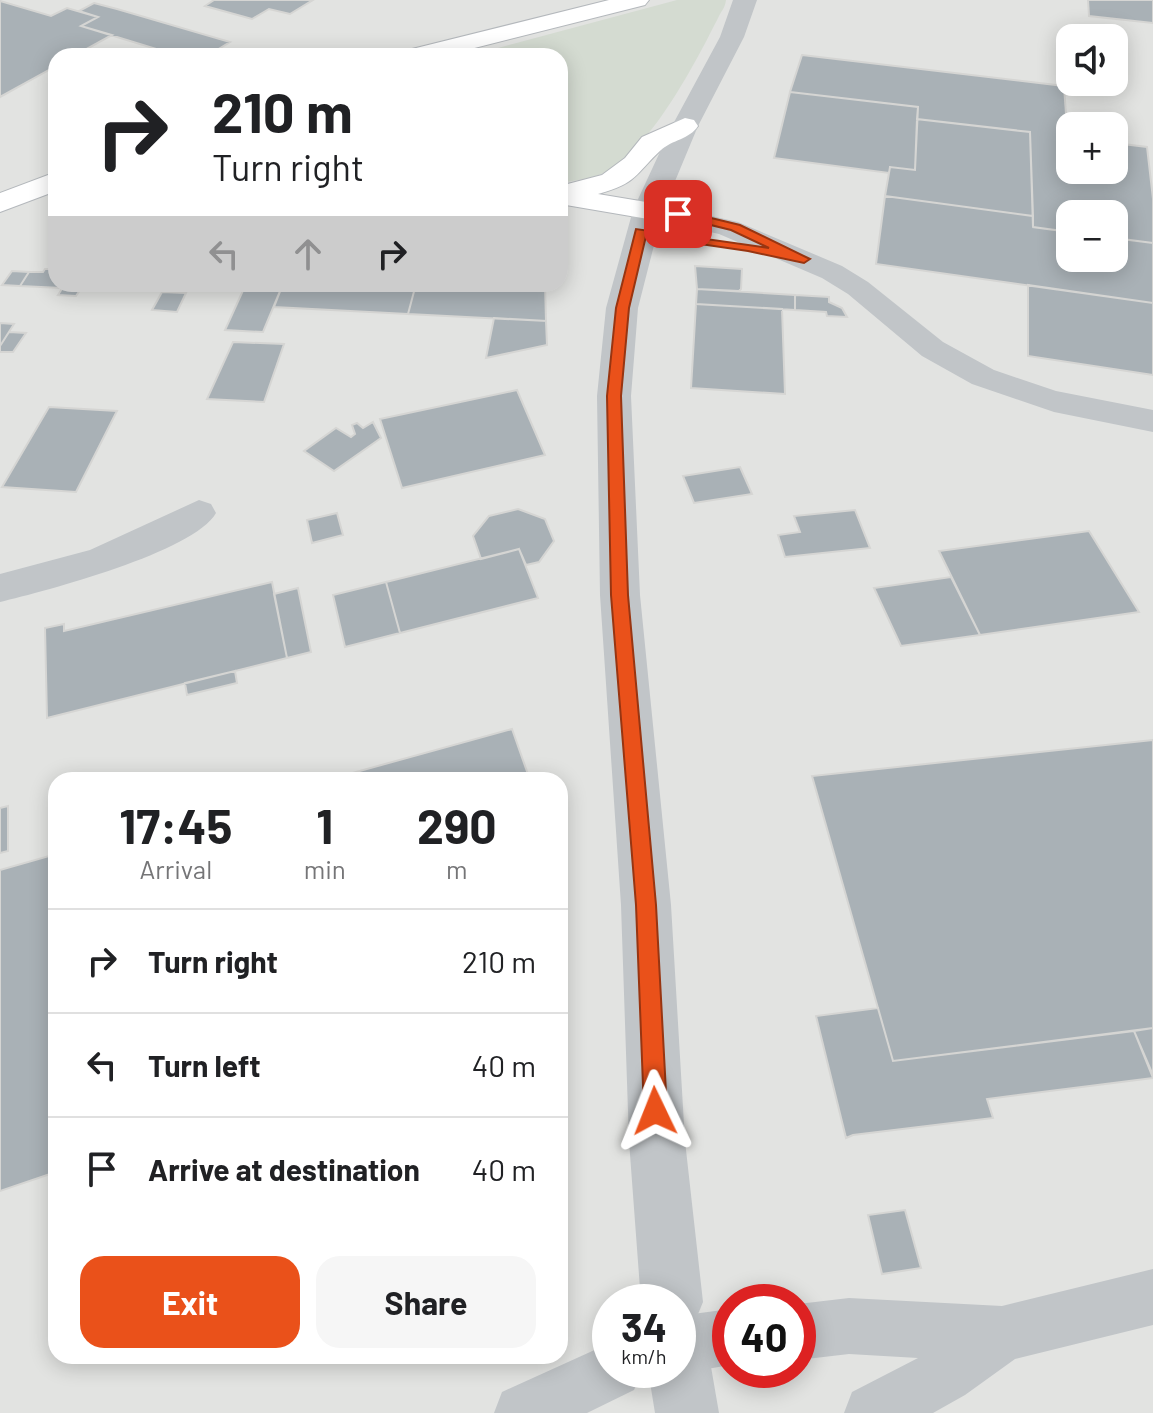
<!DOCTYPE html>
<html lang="en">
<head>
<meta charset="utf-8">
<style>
	body { margin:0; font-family:Barlow,sans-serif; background:#f6f6f6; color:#202124; height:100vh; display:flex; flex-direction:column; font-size:30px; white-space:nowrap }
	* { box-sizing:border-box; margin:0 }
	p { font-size:26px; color:#757577 }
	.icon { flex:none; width:44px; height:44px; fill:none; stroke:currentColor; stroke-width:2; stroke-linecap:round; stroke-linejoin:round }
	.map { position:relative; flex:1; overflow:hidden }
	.panel { position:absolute; left:48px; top:772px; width:520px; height:592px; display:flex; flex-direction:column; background:#fff; border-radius:24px; box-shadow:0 4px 20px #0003 }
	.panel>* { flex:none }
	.top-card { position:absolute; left:48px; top:48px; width:520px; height:244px; border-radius:24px; box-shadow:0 4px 20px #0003; background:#fff; color:#202124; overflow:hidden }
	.buttons { position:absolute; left:1056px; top:24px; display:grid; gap:16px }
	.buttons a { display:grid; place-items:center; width:72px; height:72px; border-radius:16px; background:#fff; box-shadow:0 4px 20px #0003; font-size:40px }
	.speed { position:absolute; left:592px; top:1284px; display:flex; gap:16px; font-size:40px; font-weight:700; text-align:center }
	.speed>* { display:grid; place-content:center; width:104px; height:104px; border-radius:50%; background:#fff; box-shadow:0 4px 20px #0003; line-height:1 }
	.speed small { font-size:20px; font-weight:400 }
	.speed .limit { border:12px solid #d22; background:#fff; color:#111 }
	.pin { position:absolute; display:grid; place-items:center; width:68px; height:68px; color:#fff; margin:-34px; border-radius:16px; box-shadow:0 4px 12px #0006 }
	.me { position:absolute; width:88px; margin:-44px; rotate:358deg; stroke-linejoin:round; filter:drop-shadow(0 0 6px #0008) }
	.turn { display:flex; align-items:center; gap:28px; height:168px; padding:0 32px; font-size:36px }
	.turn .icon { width:104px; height:104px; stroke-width:2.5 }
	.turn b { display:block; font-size:56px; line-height:68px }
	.lanes { display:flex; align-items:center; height:76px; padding:0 32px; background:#0003; justify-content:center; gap:40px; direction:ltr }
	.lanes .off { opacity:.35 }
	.eta { display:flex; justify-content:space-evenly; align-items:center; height:136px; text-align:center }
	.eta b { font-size:48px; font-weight:700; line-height:56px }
	.button { display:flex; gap:16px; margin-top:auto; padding:16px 32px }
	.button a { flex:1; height:92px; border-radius:24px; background:#ea511a; color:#fff; font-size:32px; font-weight:700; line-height:92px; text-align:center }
	.button a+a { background:#f6f6f6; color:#202124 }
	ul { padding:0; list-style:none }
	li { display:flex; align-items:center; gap:24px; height:104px; padding:0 32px; border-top:2px solid #e0e0e0 }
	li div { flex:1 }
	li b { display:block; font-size:30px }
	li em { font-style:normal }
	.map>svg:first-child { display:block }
</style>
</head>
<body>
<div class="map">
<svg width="1153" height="1413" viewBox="0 0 1153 1413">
	<rect width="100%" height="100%" fill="#f4f4f0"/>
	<path fill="#e2e3e1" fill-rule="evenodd" d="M0,0H1153V1413H0ZM1070,38H1114V82H1070ZM56,56H560V284H56ZM1070,126H1114V170H1070ZM1070,214H1114V258H1070ZM56,780H560V1356H56ZM610,1302H678V1370H610ZM730,1302H798V1370H730Z"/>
	<path fill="#d4dbd1" d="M677,0H726C725,8 722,10 719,16C696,62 653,145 608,171C592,179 577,180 560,183V56H468Z"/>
	<path fill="#a9b1b6" stroke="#d5d5d3" stroke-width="2" d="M214,0H313L290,14L269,9L252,19L205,6Z
		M1088,0H1153V23L1089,16Z
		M0,1L51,16L67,8L98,17L81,26L112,35L74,56H56V66L0,97Z
		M94,3L117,9L230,42L207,56H179L81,26L98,17L79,11Z
		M802,55L1064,86L1070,170H1114V143L1147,147L1153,199V243L1114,238V214H1070V232L1033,227L1030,132L917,119L918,107L790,92Z
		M790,92L918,107L915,170L890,167L889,173L774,158Z
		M917,119L1030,132L1033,216L885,196L890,167L915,170Z
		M885,196L1033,216V227L1070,232V258H1114V238L1153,243V303L876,264Z
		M695,266L742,269L741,289L739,291L697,289Z
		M45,269H56V284H65L62,288L20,286L29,272H43Z
		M12,271L29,272L20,286L2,285Z
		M65,284H84L76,296L58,295Z
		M270,284H283L263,332L225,330L245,286L269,287Z
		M283,284H416L408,314L274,307Z
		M416,284H545L546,321L408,314Z
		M1028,285L1153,303V375L1028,356Z
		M697,289L795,295V310L696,304Z
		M162,292L186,293L177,312L152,310Z
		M795,295L829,297V302L842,308L847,317L827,316L826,312L795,310Z
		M696,304L782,309L785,394L691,388Z
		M494,318L546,321L547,345L486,358Z
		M0,323L14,324L0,346Z
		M9,332L26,333L13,352H0V346Z
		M233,342L284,344L264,402L207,399Z
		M517,390L545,455L402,488L380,419Z
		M49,407L117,411L76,492L2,487Z
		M373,422L381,438L334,471L304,451L336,428L351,437L355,434L352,425L357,423L363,428Z
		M740,467L752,494L694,503L683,476Z
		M518,509L545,519L554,541L539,562L526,565L519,549L481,559L473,536L489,516Z
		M855,510L870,548L785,557L778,535L800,532L794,516Z
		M337,513L343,535L312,543L307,520Z
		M1089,531L1139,612L980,635L939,551Z
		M519,549L538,598L400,633L386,582Z
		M951,577L980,635L901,646L874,588Z
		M272,582L287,658L47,718L45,628L64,624V631Z
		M386,582L400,633L345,647L333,595Z
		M298,588L311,652L287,658L274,594Z
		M235,671L237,683L187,695L185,683Z
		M512,729L530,780H327Z
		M1153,740V1028L893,1061L812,776Z
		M8,806V851L0,853V808Z
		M56,854V1172L0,1191V870Z
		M878,1008L893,1061L1134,1031L1153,1078L987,1099L993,1118L853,1135L846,1138L816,1016Z
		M1153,1028V1075L1134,1031Z
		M905,1210L921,1268L882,1274L868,1215Z"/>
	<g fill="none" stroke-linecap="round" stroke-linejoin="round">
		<defs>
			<path id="primary" d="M609,0H649L645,5L443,56H401L404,51Z
				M685,118L694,120L698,126C690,139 672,140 661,150C634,175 638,183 598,194L658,204L663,210L658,216L648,219L560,204V186L602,175L625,158L642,137Z
				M56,172V191L0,212V193Z"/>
		</defs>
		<use href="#primary" stroke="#b4b8bc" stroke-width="2"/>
		<path fill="#c1c5c8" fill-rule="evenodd" d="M648,202L738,222L842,266L868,282L943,342L994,370L1056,391L1153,410V432L1054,412L972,384L922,356L848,294L822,278L719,234L639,216L635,210L639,204Z
			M199,500L211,504L216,513C194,552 46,591 0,602V574L90,550Z
			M1153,1269V1325L1015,1359L965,1395L933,1413H844L852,1392L918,1358L849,1354L798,1360V1304L849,1298L1002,1306Z
			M730,1309V1365L678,1374L669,1370H678V1316Z
			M610,1343V1370H643L634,1390L587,1413H494L502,1392Z"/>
		<path fill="#c1c5c8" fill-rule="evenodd" d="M733,0H757L744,37L698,126L663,210L638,308L631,396L640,595L671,905L685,1141L703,1302L694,1324L679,1330L700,1339L710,1361L719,1413H655L648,1370H678V1302H641L629,1141L621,905L600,595L597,396L606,308L633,210L672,126L720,37Z"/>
		<use href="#primary" fill="#fff" fill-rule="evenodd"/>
	</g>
	<path fill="#ea511a" stroke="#983511" stroke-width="2" d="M678,210L740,225L810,259L804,263L748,251L646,236L629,308L621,396L628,595L656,905L667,1111L664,1119L655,1123L647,1119L644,1111L636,905L611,595L607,396L616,308L636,229L769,248L731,230L674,216L672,214Z"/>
</svg>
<div class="buttons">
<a><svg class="icon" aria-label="sound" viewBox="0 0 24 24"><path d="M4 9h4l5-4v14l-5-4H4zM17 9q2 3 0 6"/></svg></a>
<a>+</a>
<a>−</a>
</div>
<div class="speed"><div>34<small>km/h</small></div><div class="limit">40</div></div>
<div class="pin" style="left:678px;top:214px;background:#d93025"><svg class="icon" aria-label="arrive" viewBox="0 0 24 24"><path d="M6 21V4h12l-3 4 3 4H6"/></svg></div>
<svg class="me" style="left:655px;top:1111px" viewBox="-20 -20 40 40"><path d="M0-17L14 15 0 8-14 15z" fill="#ea511a" stroke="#fff" stroke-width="4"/></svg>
<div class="top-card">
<div class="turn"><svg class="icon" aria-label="right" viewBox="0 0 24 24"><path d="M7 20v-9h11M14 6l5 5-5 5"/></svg><div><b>210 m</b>Turn right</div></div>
<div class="lanes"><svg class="icon off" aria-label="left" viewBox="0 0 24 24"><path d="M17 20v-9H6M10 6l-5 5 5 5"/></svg><svg class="icon off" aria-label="ahead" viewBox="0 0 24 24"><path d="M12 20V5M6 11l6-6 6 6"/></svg><svg class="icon" aria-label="right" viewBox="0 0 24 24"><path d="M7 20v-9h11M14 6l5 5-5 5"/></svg></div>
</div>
<section class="panel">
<div class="eta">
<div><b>17:45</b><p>Arrival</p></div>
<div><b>1</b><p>min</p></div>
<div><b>290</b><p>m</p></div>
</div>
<ul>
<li><svg class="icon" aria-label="right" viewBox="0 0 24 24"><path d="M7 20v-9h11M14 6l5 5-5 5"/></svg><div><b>Turn right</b></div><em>210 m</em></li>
<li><svg class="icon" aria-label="left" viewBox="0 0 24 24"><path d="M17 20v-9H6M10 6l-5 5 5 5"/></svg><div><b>Turn left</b></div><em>40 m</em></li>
<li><svg class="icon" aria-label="arrive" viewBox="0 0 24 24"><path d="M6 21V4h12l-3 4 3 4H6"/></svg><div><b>Arrive at destination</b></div><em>40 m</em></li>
</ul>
<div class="button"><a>Exit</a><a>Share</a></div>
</section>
</div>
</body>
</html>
